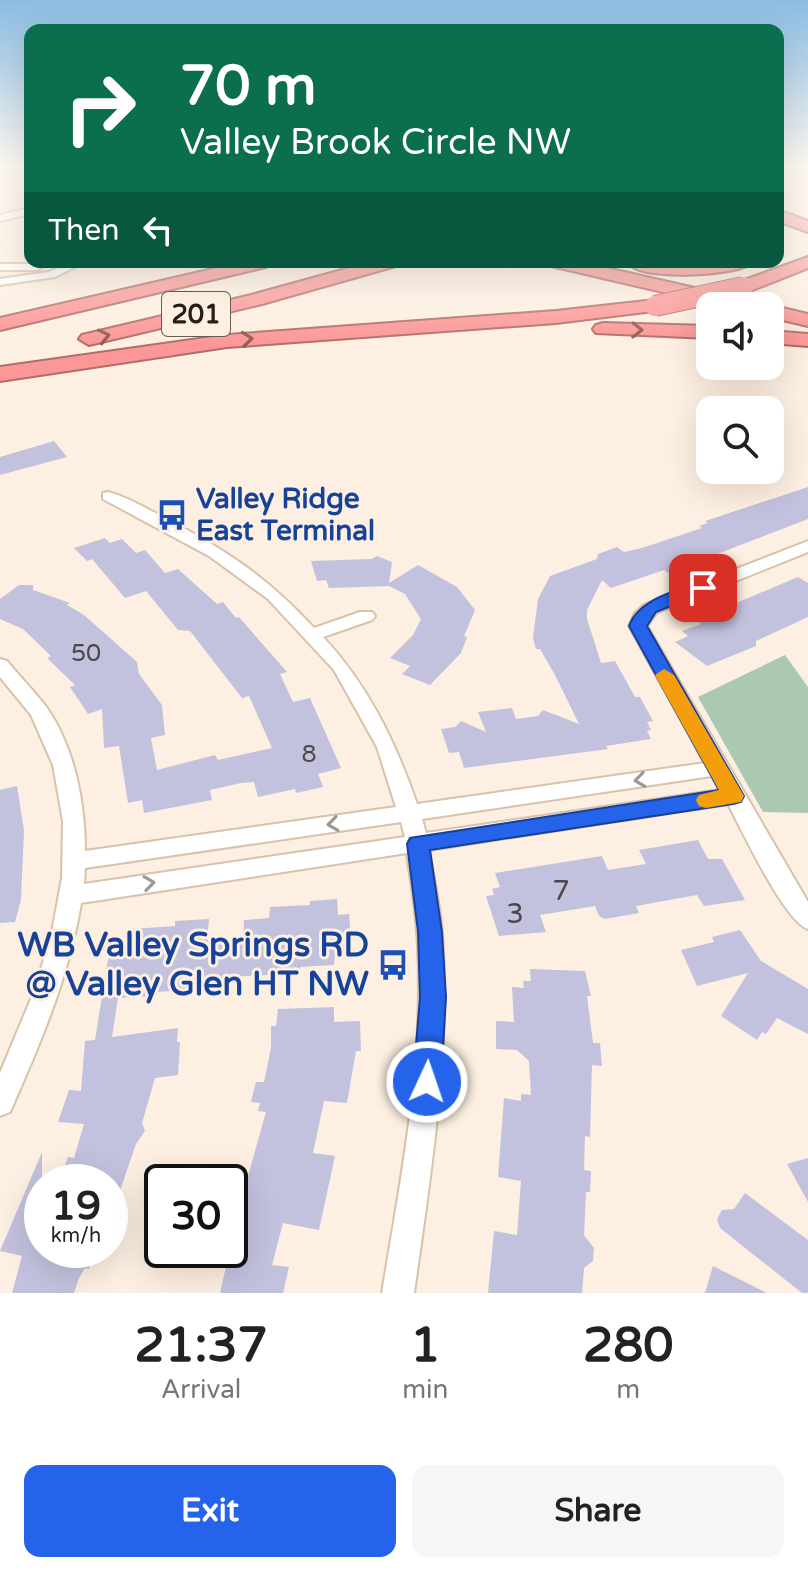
<!DOCTYPE html>
<html lang="en">
<head>
<meta charset="utf-8">
<style>
	body { margin:0; font-family:"Varela Round",sans-serif; background:#f6f6f6; color:#222; height:100vh; display:flex; flex-direction:column; font-size:30px; white-space:nowrap }
	* { box-sizing:border-box; margin:0 }
	p { font-size:26px; color:#767676 }
	.icon { flex:none; width:44px; height:44px; fill:none; stroke:currentColor; stroke-width:2; stroke-linecap:round; stroke-linejoin:round }
	.map { position:relative; height:1293px; overflow:hidden }
	.side { display:flex; flex-direction:column; background:#fff; flex:1 }
	.side>* { flex:none }
	.banner { position:absolute; left:24px; top:24px; width:760px; height:244px; border-radius:16px; box-shadow:0 8px 32px #0002; background:#0b6e4f; color:#fff; overflow:hidden }
	.fabs { position:absolute; left:696px; top:292px; display:grid; gap:16px }
	.fabs a { display:grid; place-items:center; width:88px; height:88px; border-radius:16px; background:#fff; box-shadow:0 8px 32px #0002; font-size:40px }
	.speed { position:absolute; left:24px; top:1164px; display:flex; gap:16px; font-size:40px; font-weight:700; text-align:center }
	.speed>* { display:grid; place-content:center; width:104px; height:104px; border-radius:50%; background:#fff; box-shadow:0 8px 32px #0002; line-height:1 }
	.speed small { font-size:20px; font-weight:400 }
	.speed .limit { border:4px solid #111; border-radius:12px; background:#fff; color:#111 }
	.pin { position:absolute; display:grid; place-items:center; width:68px; height:68px; color:#fff; margin:-34px; border-radius:16px; box-shadow:0 4px 12px #0006 }
	.me { position:absolute; width:88px; margin:-44px; rotate:3deg; stroke-linejoin:round; filter:drop-shadow(0 0 6px #0008) }
	.turn { display:flex; align-items:center; gap:28px; height:168px; padding:0 24px; font-size:36px }
	.turn .icon { width:104px; height:104px; stroke-width:2.5 }
	.turn b { display:block; font-size:56px; line-height:68px }
	.then { display:flex; align-items:center; height:76px; padding:0 24px; background:#0003; gap:16px; font-size:30px }
	.eta { display:flex; justify-content:space-evenly; align-items:center; height:136px; text-align:center }
	.eta b { font-size:48px; font-weight:700; line-height:56px }
	.action { display:flex; gap:16px; margin-top:auto; padding:16px 24px }
	.action a { flex:1; height:92px; border-radius:16px; background:#2563eb; color:#fff; font-size:32px; font-weight:700; line-height:92px; text-align:center }
	.action a+a { background:#f6f6f6; color:#222 }
	.map>svg:first-child { display:block }
</style>
</head>
<body>
<div class="map">
<svg width="808" height="1293" viewBox="0 0 808 1293">
	<rect width="100%" height="100%" fill="#fdefe1"/>
	<path fill="#abc8b3" d="M785,655L808,687V813L763,812L698,697Z"/>
	<path fill="#c2c2df" d="M54,441L67,457L0,475V457Z
		M808,487V519L668,573L664,570L611,588L602,580L587,610V619L601,663L615,661L635,697H640L653,721L647,722L651,730L647,731L651,739L606,746L608,749L464,768L459,752L449,753L441,729L455,727L461,721L486,732L478,712L512,708L516,719L538,716L543,710L579,724L555,675L540,649H536L533,638L538,599L550,576L597,559L598,554L617,547L624,552L642,548L702,528L699,526L708,523L705,521Z
		M105,538L110,543L122,539L136,553L145,550L165,573L178,569L217,604L223,602L236,618L239,617L287,672L280,674L293,702L310,698L341,768L318,774L323,787L296,793L295,789L258,797L254,782L241,783L210,790L212,800L144,813L142,800L128,803L119,746L104,748L102,709L88,714L70,687L75,685L47,658L51,656L23,629L0,619V599L19,585H33V590L70,603L67,605L84,615L137,662L139,674L162,705L165,735L151,738L157,770L215,755L218,760L272,748L249,696L242,698L190,631L178,630L146,591L125,598L92,559L87,561L74,548Z
		M377,556L392,562L389,583L418,565L457,587L475,610L464,636L467,637L461,653L430,685L402,674L410,666L390,658L413,635L421,619L405,594L389,586L329,588L326,580L317,581L311,561L372,559Z
		M798,577L808,583V617L756,641V646L707,666L675,642L688,636L682,631L701,624L696,620Z
		M17,786L24,830L21,900L15,922L0,923V790Z
		M698,840L708,859H722L745,900L704,906L697,895L636,906L639,913L605,919L599,916L595,906L540,915L546,932L499,936L486,896L494,895L492,889L500,887L495,873L602,856L608,870L646,864L639,850Z
		M337,899L338,915L349,914L352,956L335,957L334,965L300,967V973L232,977V986H215V989L154,992V996L118,998L112,1037L178,1028L177,1042H180L178,1075L155,1078L142,1123L145,1131L136,1144L112,1214L110,1182H58L68,1157L74,1158L84,1124L58,1122L69,1090L81,1091L85,1041L95,1040L109,953L121,952L123,942L129,941L132,929L175,926V921L209,919L207,940L243,939L244,920L269,918L270,907L310,905V901Z
		M740,930L761,961L808,989V1034L777,1018L766,1034L762,1032L757,1040L721,1016L748,973L697,986L681,950L714,942L712,937Z
		M530,969L585,971L591,996H587L593,1043H600L602,1066L592,1065L590,1137L585,1136L584,1170L591,1171L590,1192H586L584,1235L594,1248L593,1261L584,1268L582,1293H488L494,1231L517,1235L521,1181L498,1177L504,1098L521,1101V1094L531,1095L529,1061L517,1050L496,1049V1021L514,1022L512,987L524,988L523,981H531Z
		M334,1007V1022L360,1021L361,1051H356L347,1103L324,1101L313,1153L335,1156L319,1230L283,1223L272,1265L289,1267L283,1293H220L239,1209L235,1202L238,1188L246,1183L266,1112L258,1111L260,1103L251,1102L256,1082H264L271,1048V1026H276L278,1009Z
		M42,1152V1250H95L89,1269L85,1268L79,1278L74,1293H12L22,1256L0,1251Z
		M808,1158V1202L787,1164Z
		M745,1193L808,1240V1293H802L720,1228L717,1219L722,1210L734,1209Z
		M713,1266L767,1293H705Z"/>
	<g fill="none" stroke-linecap="round" stroke-linejoin="round">
		<defs>
			<path id="street" d="M30,208V214L0,221V215Z
				M72,262H85L55,277L0,285V279L49,272Z
				M0,264H37L42,267L37,270H0Z
				M108,492C125,496 143,507 159,515C223,548 265,575 314,628L360,612H372L375,616L372,620L323,637C368,685 395,741 417,804L705,763L629,626L635,613L644,605L808,541V552L656,613L647,626L808,902V929C784,921 742,830 728,804L429,850C433,874 438,898 441,922C452,1046 431,1171 414,1293H382C402,1172 428,1044 416,920C414,898 410,876 407,853L81,903C69,977 40,1044 10,1112L0,1116V1073L33,994L51,937L62,878L63,821L53,765L31,715L0,677V659L7,661C20,677 35,692 47,708C75,749 85,803 85,851L396,807L377,747L334,670L268,599L209,556L103,499V493ZM712,776L720,790L426,833L422,819ZM401,822L405,837L84,884L85,868Z"/>
			<path id="highway" d="M778,210L808,221V232L778,221Z
				M808,257V268L750,291L743,293L734,287L736,283Z
				M243,262H275L266,267L0,330V318Z
				M371,262H399L396,266L262,304L89,345L79,339L82,335L251,295Z
				M548,262H580L748,300L758,306H723L551,266Z
				M636,262L697,265L754,262C739,276 647,280 632,266Z
				M655,300L665,306L662,310L556,323L227,347L0,381V367L227,335L556,311Z
				M770,305L808,314V326L770,317V306H767Z
				M603,323L710,326V338L596,333L593,329L596,325Z
				M770,331L808,334V346L770,343Z"/>
		</defs>
		<use href="#street" stroke="#d8c2aa" stroke-width="4"/>
		<use href="#highway" stroke="#b06d69" stroke-width="4"/>
		<use href="#street" fill="#fff" fill-rule="evenodd"/>
		<use href="#highway" fill="#fb9796" fill-rule="evenodd"/>
		<defs>
			<path id="highway-bridge" d="M655,306L743,287"/>
		</defs>
		<use href="#highway-bridge" stroke="#b06d69" stroke-width="22" stroke-linecap="butt"/>
		<use href="#highway-bridge" stroke="#fb9796" stroke-width="20"/>
	</g>
	<defs><path id="oneway-chevron" d="M-2-3.5L2.5 0L-2 3.5" fill="none" stroke-width="1.6" stroke-linecap="round" stroke-linejoin="round" transform="scale(2)"/></defs>
	<g stroke="#905a56">
		<use href="#oneway-chevron" transform="translate(637 330) rotate(1)"/>
		<use href="#oneway-chevron" transform="translate(104 336) rotate(-13)"/>
		<use href="#oneway-chevron" transform="translate(247 339) rotate(-6)"/>
	</g>
	<g stroke="#9d9a96">
		<use href="#oneway-chevron" transform="translate(640 780) rotate(172)"/>
		<use href="#oneway-chevron" transform="translate(333 824) rotate(172)"/>
		<use href="#oneway-chevron" transform="translate(149 883) rotate(-8)"/>
	</g>
	<linearGradient id="sky" x2="0" y2="1"><stop stop-color="#8abce2"/><stop offset="0.48" stop-color="#fef8f2"/><stop offset="1" stop-color="#fef8f2" stop-opacity="0"/></linearGradient>
	<rect width="808" height="347" fill="url(#sky)"/>
	<path fill="#2563eb" stroke="#184099" stroke-width="2" d="M703,583L711,588L709,591L656,612L647,626L744,796L741,802L733,804L430,850L442,932L446,997L441,1082L437,1091L427,1095L417,1091L413,1082L420,997L418,932L407,844L410,838L719,790L629,626C638,600 677,589 703,583Z"/>
	<path fill="#f59e0b" d="M664,669L674,675L741,791L744,796L741,802L706,808L699,806L696,800L699,795L719,790L655,675Z"/>
	<defs>
		<symbol id="bus-bare" viewBox="-9 -9 18 18"><path d="M-5-6H5V4H4V6H2V4H-2V6H-4V4H-5ZM-3.5-4V0h7V-4ZM-3.5 1.2v1.5H-2V1.2ZM2 1.2v1.5H3.5V1.2Z" fill="#1a4fb4" stroke="#fdefe1" stroke-width="2.5" paint-order="stroke"/></symbol>
	</defs>
	<g fill-rule="evenodd">
		<use href="#bus-bare" x="150" y="493" width="44" height="44"/>
		<use href="#bus-bare" x="371" y="943" width="44" height="44"/>
	</g>
	<g text-anchor="middle" dominant-baseline="central" stroke-width="6" stroke-linejoin="round" paint-order="stroke">
		<g font-size="24" fill="#4d4748">
			<text x="86" y="653">50</text>
			<text x="309" y="754">8</text>
		</g>
		<rect fill="#fdefe1" stroke="#665d52" stroke-width="2" x="162" y="292" width="68" height="44" rx="6"/>
		<g font-size="26" font-weight="bold" fill="#261e15">
			<text x="196" y="314">201</text>
		</g>
		<g font-size="28" font-weight="bold" fill="#164399" stroke="#fdefe1" text-anchor="start">
			<text x="196" y="499">Valley Ridge<tspan x="196" dy="32">East Terminal</tspan></text>
		</g>
		<g font-size="28" fill="#4d4748">
			<text x="561" y="891">7</text>
			<text x="515" y="914">3</text>
		</g>
		<g font-size="34" font-weight="bold" fill="#164399" stroke="#fdefe1" text-anchor="end">
			<text x="369" y="945">WB Valley Springs RD<tspan x="369" dy="39">@ Valley Glen HT NW</tspan></text>
		</g>
	</g>
</svg>
<div class="fabs">
<a><svg class="icon" aria-label="sound" viewBox="0 0 24 24"><path d="M4 9h4l5-4v14l-5-4H4zM17 9q2 3 0 6"/></svg></a>
<a><svg class="icon" aria-label="search" viewBox="0 0 24 24"><circle cx="10" cy="10" r="6"/><path d="M15 15l6 6"/></svg></a>
</div>
<div class="speed"><div>19<small>km/h</small></div><div class="limit">30</div></div>
<div class="pin" style="left:703px;top:588px;background:#d93025"><svg class="icon" aria-label="arrive" viewBox="0 0 24 24"><path d="M6 21V4h12l-3 4 3 4H6"/></svg></div>
<svg class="me" style="left:427px;top:1082px" viewBox="-20 -20 40 40"><circle r="17" fill="#2563eb" stroke="#fff" stroke-width="3"/><path d="M0-11L8 9 0 5-8 9z" fill="#fff"/></svg>
<div class="banner">
<div class="turn"><svg class="icon" aria-label="right" viewBox="0 0 24 24"><path d="M7 20v-9h11M14 6l5 5-5 5"/></svg><div><b>70 m</b>Valley Brook Circle NW</div></div>
<div class="then">Then<svg class="icon" aria-label="left" viewBox="0 0 24 24"><path d="M17 20v-9H6M10 6l-5 5 5 5"/></svg></div>
</div>
</div>
<section class="side">
<div class="eta">
<div><b>21:37</b><p>Arrival</p></div>
<div><b>1</b><p>min</p></div>
<div><b>280</b><p>m</p></div>
</div>
<div class="action"><a>Exit</a><a>Share</a></div>
</section>
</body>
</html>
